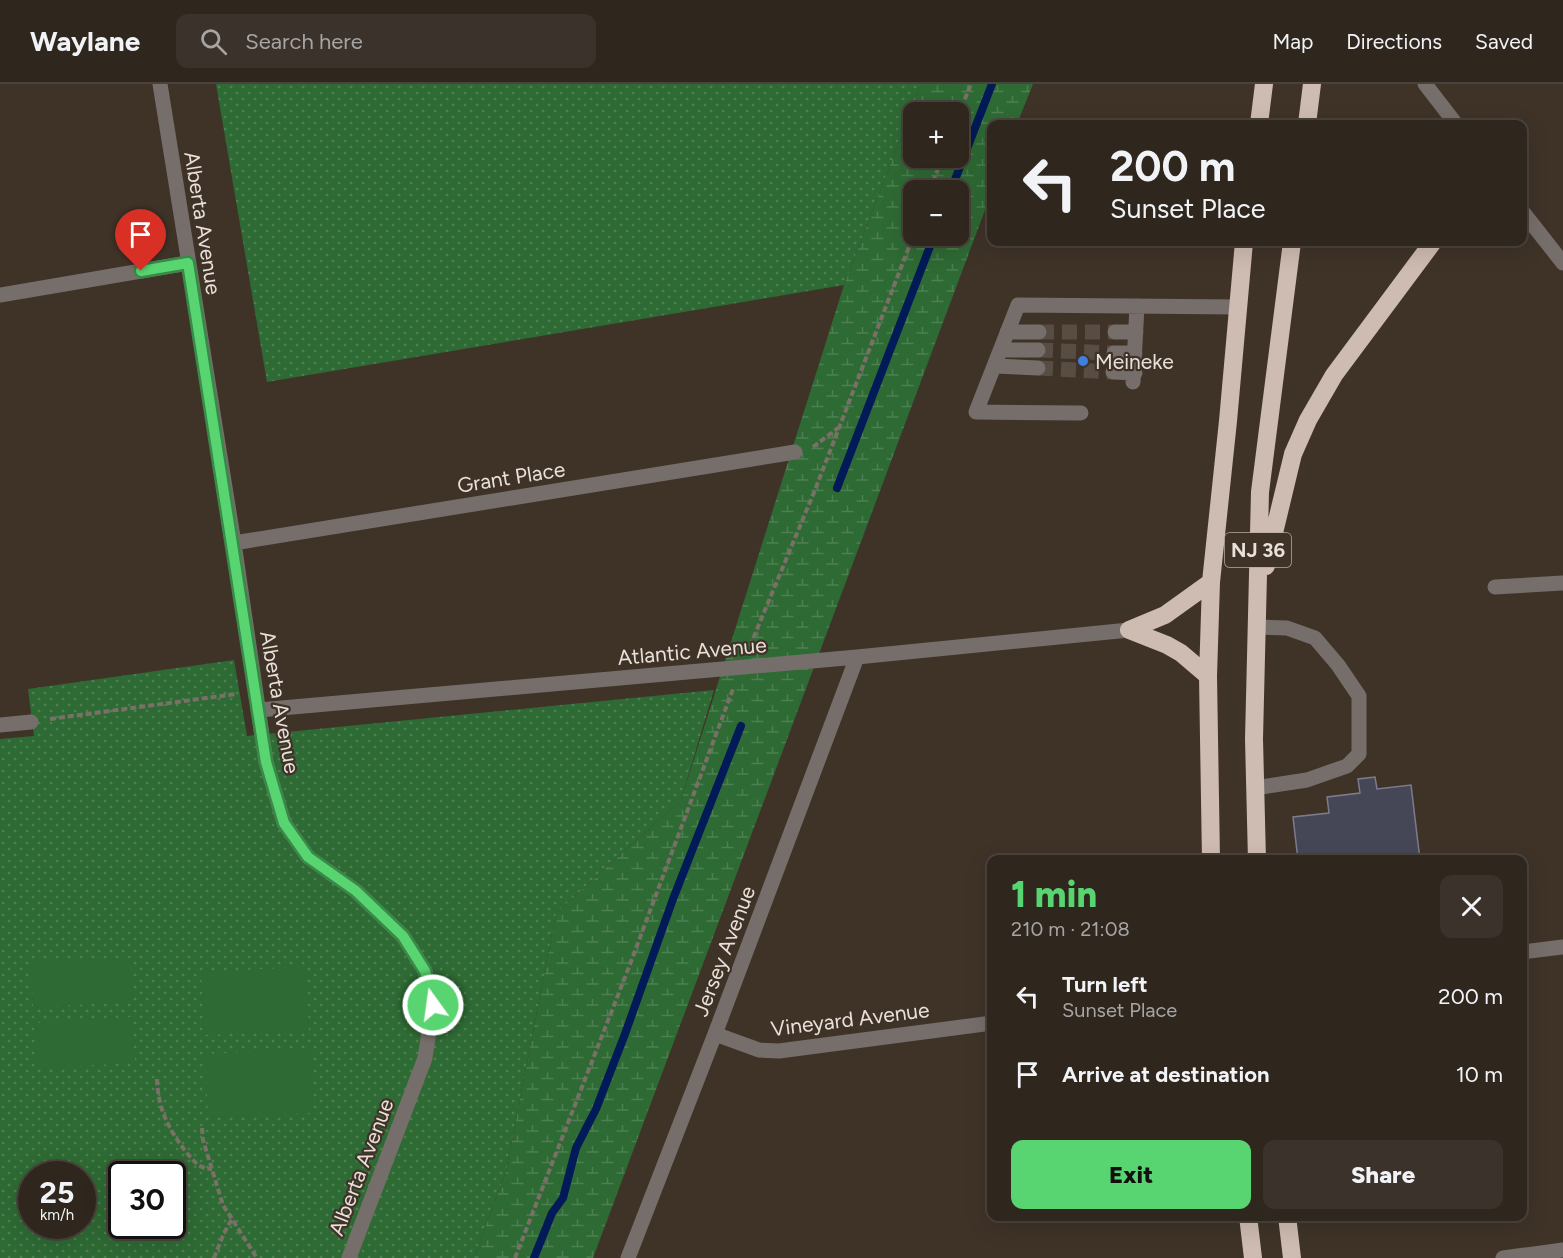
<!DOCTYPE html>
<html lang="en">
<head>
<meta charset="utf-8">
<style>
	body { margin:0; font-family:Figtree,sans-serif; background:#3b322b; color:#f1f3f6; height:100vh; display:flex; flex-direction:column; font-size:22px; white-space:nowrap }
	* { box-sizing:border-box; margin:0 }
	p { font-size:20px; color:#a7a5a4 }
	.icon { flex:none; width:33px; height:33px; fill:none; stroke:currentColor; stroke-width:2; stroke-linecap:round; stroke-linejoin:round }
	.map { position:relative; flex:1; overflow:hidden }
	.panel { position:absolute; left:987px; top:771px; width:540px; height:366px; display:flex; flex-direction:column; background:#2f261e; border-radius:12px; box-shadow:0 6px 24px #0002,0 0 0 2px #4a433c }
	.panel>* { flex:none }
	.banner { position:absolute; left:987px; top:36px; width:540px; height:126px; border-radius:12px; box-shadow:0 6px 24px #0002,0 0 0 2px #4a433c; background:#2f261e; color:#f1f3f6; overflow:hidden }
	.tools { position:absolute; left:903px; top:18px; display:grid; gap:12px }
	.tools a { display:grid; place-items:center; width:66px; height:66px; border-radius:12px; background:#2f261e; box-shadow:0 6px 24px #0002,0 0 0 2px #4a433c; font-size:30px }
	.speed { position:absolute; left:18px; top:1077px; display:flex; gap:12px; font-size:30px; font-weight:700; text-align:center }
	.speed>* { display:grid; place-content:center; width:78px; height:78px; border-radius:50%; background:#2f261e; box-shadow:0 6px 24px #0002,0 0 0 2px #4a433c; line-height:1 }
	.speed small { font-size:15px; font-weight:400 }
	.speed .limit { border:3px solid #111; border-radius:9px; background:#fff; color:#111 }
	.pin { position:absolute; display:grid; place-items:center; width:51px; height:51px; color:#fff; margin:-62px -26px; border-radius:50% 50% 50% 0; rotate:-45deg; box-shadow:0 0 6px #0007 }
	.pin .icon { rotate:45deg }
	.me { position:absolute; width:66px; margin:-33px; rotate:346deg; stroke-linejoin:round; filter:drop-shadow(0 0 4px #0008) }
	.turn { display:flex; align-items:center; gap:21px; height:126px; padding:0 24px; font-size:27px }
	.turn .icon { width:78px; height:78px; stroke-width:2.5 }
	.turn b { display:block; font-size:42px; line-height:51px }
	.round { display:grid; place-items:center; flex:none; width:63px; height:63px; border-radius:12px; background:#3b322b }
	.head { display:flex; align-items:center; justify-content:space-between; height:102px; padding:0 24px }
	h1 { font-size:36px; font-weight:800; line-height:45px; color:#58d570 }
	.primary-button { display:flex; gap:12px; margin-top:auto; padding:12px 24px }
	.primary-button a { flex:1; height:69px; border-radius:12px; background:#58d570; color:#111; font-size:24px; font-weight:800; line-height:69px; text-align:center }
	.primary-button a+a { background:#3b322b; color:#f1f3f6 }
	ul { padding:0; list-style:none }
	li { display:flex; align-items:center; gap:18px; height:78px; padding:0 24px }
	li div { flex:1 }
	li b { display:block; font-size:22px }
	li em { font-style:normal }
	header { display:flex; align-items:center; gap:36px; box-sizing:border-box; height:84px; padding:0 30px; background:#2f261e; border-bottom:2px solid #4a433c }
	header strong { font-size:28px }
	nav { display:flex; gap:33px; margin-inline-start:auto; font-size:21px }
	.search { width:420px; height:54px; background:#3b322b; display:flex; align-items:center; gap:15px; box-sizing:border-box; padding:0 21px; border-radius:12px; color:#a7a5a4; font-size:22px }
	.map>svg:first-child { display:block }
</style>
</head>
<body>
<header>
<strong>Waylane</strong>
<div class="search"><svg class="icon" aria-label="search" viewBox="0 0 24 24"><circle cx="10" cy="10" r="6"/><path d="M15 15l6 6"/></svg>Search here</div>
<nav><a>Map</a><a>Directions</a><a>Saved</a></nav>
</header>
<div class="map">
<svg width="1563" height="1174" viewBox="0 0 1563 1174">
	<defs>
		<pattern id="wetland-marsh" width="20" height="14" patternUnits="userSpaceOnUse" patternTransform="scale(1.5)"><rect width="20" height="14" fill="#2e6a34"/><path d="M1 5h8M5 5V1M11 12h8M15 12V8" fill="none" stroke="#4c7f51"/></pattern>
		<pattern id="park-dots" width="8" height="8" patternUnits="userSpaceOnUse" patternTransform="scale(1.5)"><rect width="8" height="8" fill="#2e6a34"/><path d="M2 2h.1M6 6h.1" fill="none" stroke="#4c7f51" stroke-width="1.8" stroke-linecap="round"/></pattern>
	</defs>
	<rect width="100%" height="100%" fill="#3f3328"/>
	<path fill="url(#wetland-marsh)" fill-rule="evenodd" d="M921,0H1033L1017,40H992L991,110L593,1174H474L506,1087L556,829L681,716L844,201ZM914,28H958V74H914ZM914,106H958V152H914Z"/>
	<path fill="url(#park-dots)" fill-rule="evenodd" d="M216,0H921L844,201L267,298Z
		M234,576L247,652L714,606L681,716L556,829L506,1087L474,1174H0V655L34,652L28,605ZM32,1090H82V1142H32ZM122,1090H172V1142H122Z"/>
	<path fill="#2e6a34" d="M130,874L132,918L33,923L31,878Z
		M306,883L309,947L204,951L201,888Z
		M132,933L135,979L36,984L34,939Z
		M311,965L313,1029L208,1033L205,970Z"/>
	<g fill="none" stroke-linecap="round" stroke-linejoin="round">
		<path stroke="#021a58" stroke-width="8" d="M951,106L992,0
			M837,404L934,152
			M534,1174L552,1129L563,1114L576,1064L596,1025L625,950L673,815L741,642"/>
	</g>
	<path fill="#464756" stroke="#7b7d8e" stroke-width="1.5" d="M1375,693L1377,705L1411,701L1420,776H1298L1293,733L1329,729L1327,713L1360,709L1358,695Z"/>
	<g fill="none" stroke-linecap="round" stroke-linejoin="round">
		<path stroke="#584d43" stroke-width="15" stroke-dasharray="15 8" stroke-linecap="butt" d="M1039,248H1115
			M1038,266L1114,269
			M1038,284L1113,288"/>
		<path stroke="#7b7067" stroke-width="4" stroke-dasharray="6 3" stroke-linecap="butt" d="M958,32L971,0
			M930,106L942,74
			M813,363L838,344
			M750,562L815,406L914,150
			M50,635L236,610
			M157,995C158,1025 168,1044 186,1068C194,1077 199,1085 212,1085
			M202,1044L203,1056L223,1121L257,1174
			M214,1174L224,1149L232,1135
			M515,1174L629,883L733,605"/>
		<path stroke="#766e6a" stroke-width="15" d="M160,0L234,459L266,678L284,739L308,773L356,807L403,852L425,887L433,921L425,974L349,1174
			M1425,0L1456,40
			M1522,127L1563,179
			M0,211L188,179
			M1007,248H1039
			M1115,248H1136
			M1001,266H1038
			M1114,269H1135
			M995,282L1038,284
			M1113,288L1135,289
			M1133,298L1137,222
			M1081,329L976,328L1018,221L1238,223
			M234,459L795,368
			M1495,503L1563,499
			M259,626L857,573L1129,546
			M0,641L31,638
			M1255,704L1307,696L1347,682L1359,670V612L1338,581L1315,554L1287,544L1257,543
			M1522,868L1563,863
			M715,950L759,966L779,967L992,939
			M628,1174L715,950L857,573
			M1503,1174L1563,1166"/>
		<path stroke="#cebbb1" stroke-width="18" d="M1259,40L1264,0
			M1307,40L1312,0
			M1266,482L1293,370L1308,336L1334,291L1433,158
			M1129,546L1165,531L1211,498
			M1129,546L1167,561L1181,569L1208,592
			M1211,776L1208,592L1211,498L1228,337L1244,158
			M1257,776L1254,655L1260,408L1292,158
			M1248,1132L1253,1174
			M1287,1132L1292,1174"/>
	</g>
	<g fill="none" stroke-linecap="round" stroke-linejoin="round">
		<defs>
			<path id="route" d="M141,187L188,179L266,678L284,739L308,773L356,807L403,852L425,887L433,921"/>
		</defs>
		<use href="#route" stroke="#398a49" stroke-width="15"/>
		<use href="#route" stroke="#58d570" stroke-width="10"/>
	</g>
	<circle fill="#3f7fe0" stroke="#3f3328" stroke-width="2" cx="1083" cy="277" r="6"/>
	<g text-anchor="middle" dominant-baseline="central" stroke-width="4.5" stroke-linejoin="round" paint-order="stroke">
		<rect fill="#3f3328" stroke="#b6aca5" stroke-width="1.5" x="1225" y="449" width="66" height="34" rx="4.5"/>
		<g font-size="20" font-weight="bold" fill="#e9e0da">
			<text x="1258" y="466">NJ 36</text>
		</g>
		<g font-size="21" fill="#e9e0da" stroke="#3f3328">
			<text transform="translate(203 139) rotate(81)">Alberta Avenue</text>
			<text transform="translate(511 393) rotate(-9)">Grant Place</text>
			<text transform="translate(692 567) rotate(-5)">Atlantic Avenue</text>
			<text transform="translate(280 618) rotate(80)">Alberta Avenue</text>
			<text transform="translate(724 867) rotate(-69)">Jersey Avenue</text>
			<text transform="translate(850 935) rotate(-7)">Vineyard Avenue</text>
			<text transform="translate(361 1083) rotate(-69)">Alberta Avenue</text>
		</g>
		<g font-size="21" fill="#e9e0da" stroke="#3f3328" text-anchor="start">
			<text x="1095" y="277">Meineke</text>
		</g>
	</g>
</svg>
<div class="tools">
<a>+</a>
<a>−</a>
</div>
<div class="speed"><div>25<small>km/h</small></div><div class="limit">30</div></div>
<div class="pin" style="left:141px;top:187px;background:#d93025"><svg class="icon" aria-label="arrive" viewBox="0 0 24 24"><path d="M6 21V4h12l-3 4 3 4H6"/></svg></div>
<svg class="me" style="left:433px;top:921px" viewBox="-20 -20 40 40"><circle r="17" fill="#58d570" stroke="#fff" stroke-width="3"/><path d="M0-11L8 9 0 5-8 9z" fill="#fff"/></svg>
<div class="banner">
<div class="turn"><svg class="icon" aria-label="left" viewBox="0 0 24 24"><path d="M17 20v-9H6M10 6l-5 5 5 5"/></svg><div><b>200 m</b>Sunset Place</div></div>
</div>
<section class="panel">
<div class="head"><div><h1>1 min</h1><p>210 m · 21:08</p></div><a class="round"><svg class="icon" aria-label="close" viewBox="0 0 24 24"><path d="M6 6l12 12M18 6L6 18"/></svg></a></div>
<ul>
<li><svg class="icon" aria-label="left" viewBox="0 0 24 24"><path d="M17 20v-9H6M10 6l-5 5 5 5"/></svg><div><b>Turn left</b><p>Sunset Place</p></div><em>200 m</em></li>
<li><svg class="icon" aria-label="arrive" viewBox="0 0 24 24"><path d="M6 21V4h12l-3 4 3 4H6"/></svg><div><b>Arrive at destination</b></div><em>10 m</em></li>
</ul>
<div class="primary-button"><a>Exit</a><a>Share</a></div>
</section>
</div>
</body>
</html>
